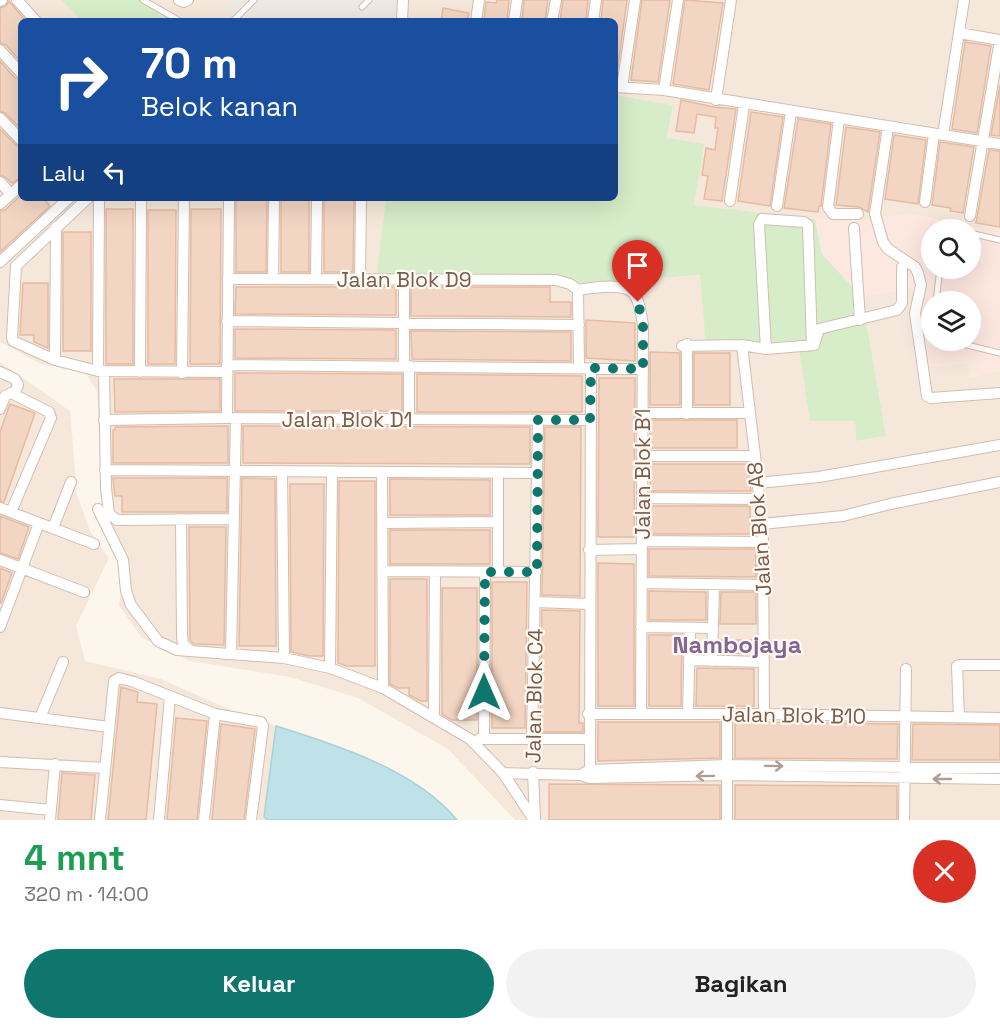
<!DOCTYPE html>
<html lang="id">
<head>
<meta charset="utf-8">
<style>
	body { margin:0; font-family:"Space Grotesk",sans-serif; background:#f2f2f2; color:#222; height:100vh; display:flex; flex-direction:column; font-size:22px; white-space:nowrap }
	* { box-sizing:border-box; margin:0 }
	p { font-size:20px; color:#767676 }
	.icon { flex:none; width:33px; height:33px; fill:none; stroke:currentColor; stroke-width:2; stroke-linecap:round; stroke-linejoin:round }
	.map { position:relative; height:820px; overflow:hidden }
	.panel { display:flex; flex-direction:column; background:#fff; flex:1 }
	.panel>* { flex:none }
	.guide { position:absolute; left:18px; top:18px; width:600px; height:183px; border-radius:9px; box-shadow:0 6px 24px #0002; background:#1a4fa0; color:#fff; overflow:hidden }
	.fabs { position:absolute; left:921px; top:219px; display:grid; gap:12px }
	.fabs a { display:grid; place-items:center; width:60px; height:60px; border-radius:50%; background:#fff; box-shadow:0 6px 24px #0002; font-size:30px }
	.pin { position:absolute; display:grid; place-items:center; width:51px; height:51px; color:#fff; margin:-62px -26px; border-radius:50% 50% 50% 0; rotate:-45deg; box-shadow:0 0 6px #0007 }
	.pin .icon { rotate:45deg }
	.me { position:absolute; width:66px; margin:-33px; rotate:0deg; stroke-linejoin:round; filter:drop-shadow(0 0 4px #0008) }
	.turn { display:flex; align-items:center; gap:21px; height:126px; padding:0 24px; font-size:27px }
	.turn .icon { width:78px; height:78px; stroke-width:2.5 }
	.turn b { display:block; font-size:42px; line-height:51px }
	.then { display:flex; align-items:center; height:57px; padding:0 24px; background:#0003; gap:12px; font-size:22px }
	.round { display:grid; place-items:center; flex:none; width:63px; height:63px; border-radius:32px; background:#f2f2f2 }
	.head { display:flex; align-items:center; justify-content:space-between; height:102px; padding:0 24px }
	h1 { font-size:36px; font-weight:600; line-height:45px; color:#1e9e55 }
	.button { display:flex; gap:12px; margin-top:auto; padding:12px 24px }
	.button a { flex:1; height:69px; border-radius:36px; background:#0f766e; color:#fff; font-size:24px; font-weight:600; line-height:69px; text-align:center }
	.button a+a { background:#f2f2f2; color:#222 }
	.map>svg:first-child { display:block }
</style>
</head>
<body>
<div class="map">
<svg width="1000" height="820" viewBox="0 0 1000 820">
	<rect width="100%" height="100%" fill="#fdf6ec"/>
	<path fill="#f5e8da" d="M0,0H61L82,21H21V198H386L378,274L557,276L581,284L700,275L799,341L855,421L856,441L886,436L862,297L912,287L920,309L925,367L968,363L970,378L1000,370V820H515L448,749L358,698L290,677L190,661L142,638L119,605L126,563L102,505L97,391L85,372L41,364L0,342Z
		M140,0H230L223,8L233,21H173L174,19Z
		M397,0H1000V234L911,214L875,219H815L693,205L667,139L673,105L615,95V21H396Z
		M0,362L70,411L77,495L90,531L109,558L76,626L85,661L161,679L224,707L276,726L264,817L268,820H0Z"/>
	<path fill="#fde8e0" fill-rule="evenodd" d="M911,214L1000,234V370L969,378L968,363L924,367L920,309L912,287L862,297L822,254L815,219H875ZM932,230H970V268H932ZM932,302H970V340H932Z"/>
	<path fill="#efe9e4" d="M230,0H397L396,21H233L222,8Z"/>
	<path fill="#d7ecc9" d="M61,0H140L175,18L173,21H82Z
		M615,95L673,105L667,138L704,144L694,205L815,219L822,254L862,297L886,436L856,441L855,421H810L798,341L706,344L700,275L581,284L557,276L377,274L386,198H615Z"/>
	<path fill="#bfe2e8" stroke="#a5d2da" stroke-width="1.5" d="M276,726C337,745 416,770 457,820H268L264,817Z"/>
	<path fill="#f3d5c3" stroke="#e6bba3" stroke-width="1.5" d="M497,0H509L507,21H484L486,2L496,3Z
		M524,0H548L545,21H522Z
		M563,0H588L586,21H560Z
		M603,0H627L616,80L615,21H601Z
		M642,0H670L658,82L631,80Z
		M685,0L723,3L709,90L673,84Z
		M9,1L26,21H21V62L6,45L0,43V8L6,6Z
		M443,8L469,13L467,21H441Z
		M965,42L991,46L977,133L952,129Z
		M0,61L15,78L21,80V129L5,113L0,111Z
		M1000,85V136L991,135Z
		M681,100L714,107L736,109L722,201L704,199L708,176L702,175L706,148L715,150L718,128H715L716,117L697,114L694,133L676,131Z
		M751,112L783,117L770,206L738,201Z
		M798,119L831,124L821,206H819L818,212L784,208Z
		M846,127L880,132L868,212L859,207L836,205Z
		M0,129L16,145L21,147V178L12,183L5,177L0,175Z
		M894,135L926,140L918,204L885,199Z
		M940,142L974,147L963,213L950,211L951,208L932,205Z
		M989,150L1000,151V227L976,223Z
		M21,195V198H43L50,206L0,252V211L5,210Z
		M236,198H267L266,272H236Z
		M281,198H309V272H281Z
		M324,198H354L353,272H324Z
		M106,209H133V364H106Z
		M191,209H221L220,364H190Z
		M148,210H176L175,364H148Z
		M63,232H91V351H63Z
		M23,283H48V348L34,342V335H20Z
		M236,287H396V315L235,314Z
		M411,287H550V302H571V317L411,316Z
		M586,320L635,323V361L586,358Z
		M235,329L396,330V359L235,358Z
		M411,331L571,332V361L412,359Z
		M650,352L680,353V405H650Z
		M694,353H730V405H694Z
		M235,373L402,374V411H235Z
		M417,374L582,376V412H417Z
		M599,378H635L634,537H598Z
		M114,379H220V411L115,412Z
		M10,404L35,413L4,502L0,501V432Z
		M650,420H737V448H650Z
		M228,426V463H113V430H115V427Z
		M243,426L530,427V464L243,463Z
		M545,427H581L580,596L542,595Z
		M650,464H748L751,491H650Z
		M113,478H227V512H122V496H115Z
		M242,478L275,479L276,646H239Z
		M390,479L490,480V515H390Z
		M339,481H375V666H347L338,663Z
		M290,484H324L323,656H309L291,652Z
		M650,506H750V534H649Z
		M0,516L29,527L18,559L0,553Z
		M189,527H226L224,645L194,644L190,640Z
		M390,530H490V564H390Z
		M649,549H756V577L649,576Z
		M598,563L634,564V706H598Z
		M0,568L12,573L1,603H0Z
		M390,579H427V701H421L409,695V688H398L390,684Z
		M492,582H527L525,728H492Z
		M442,588H477V720H452L442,714Z
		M649,591L706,592V620H649Z
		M721,592H756V624H720Z
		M542,610L580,611L579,723H583V732H541L540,728Z
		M649,635H682L681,706H649Z
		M720,640H755V654L720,653Z
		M697,668L754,669V706H696Z
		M121,687L138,692L137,702L157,704L146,820H108Z
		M176,718L207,721L197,820H167Z
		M598,722H720V758L598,761Z
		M735,722L898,724L897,759L735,758Z
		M221,724L255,729L244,820H212Z
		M913,724L1000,725V760H912Z
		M62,773L95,775L91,820H58Z
		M549,784L720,785V820H549Z
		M735,785L897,786V820H735Z"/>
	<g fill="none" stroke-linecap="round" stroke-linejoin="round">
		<defs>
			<path id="service" d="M143,0L180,21
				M362,7L369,0
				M233,21L254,0
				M970,233L1000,240
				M936,302L940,268
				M947,340L1000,353"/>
			<path id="minor" d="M17,0L36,21
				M179,0L184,2L188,0
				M0,1L2,0
				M402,21L403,0
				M476,21L479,0
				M514,21L517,0
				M552,21L556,0
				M593,21L596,0
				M959,33L1000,40
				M0,50L21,73
				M615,87L664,90L1000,144
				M622,87L635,0
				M664,90L678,0
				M716,100L731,0
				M0,118L21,140
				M839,119L828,207L833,214H858
				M888,127L875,214L883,242L888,249L915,267L918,273L921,285L915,313L927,396L931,398L1000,393
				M943,135L964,0
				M0,182L11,194
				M88,198L16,266L12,337L13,341L55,360L98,371L227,372
				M730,201L744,105
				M925,202L934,134
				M0,204L21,185
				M777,206L791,112
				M970,216L1000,40
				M854,228L860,320
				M0,262L69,198
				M228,279L556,280L570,284L578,290
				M273,279L274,198
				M316,279L317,198
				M360,279L361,198
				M578,290C591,288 623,282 633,293C640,300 641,315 643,325L641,714
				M578,290L579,368
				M227,321L579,325
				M742,345L756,464L763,542L764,714
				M682,346L742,345L766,349L814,345L819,329L897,310L902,303V267
				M766,349L759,224L762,219L804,222L808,225L812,345
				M55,360L56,227
				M227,365L643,369
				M404,366V278
				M98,371L99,198
				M104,371L106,488L109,514L117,520L232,519
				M0,372L15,379L18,385L14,394
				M140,372L141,198
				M182,373L184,198
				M0,409L5,396L11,393L49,412L51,418L11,512
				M643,413H749
				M687,414V344
				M227,418L229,198
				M409,419V366
				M104,420L227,418L590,420
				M642,456H754
				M105,470L537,473
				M282,471L284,658
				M382,472L383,688
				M758,483L819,477L1000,445
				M642,498L758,499
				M0,508L94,544
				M98,509L123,560L126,591L131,605L158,641L177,650L284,658L330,668L383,688L470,739L503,773L534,820
				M181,519L182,636L183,644L190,650
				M382,523L498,522
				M761,524L843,516L890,504L1000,482
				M53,528L71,482
				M642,541L763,542
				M589,550L642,549
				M0,560L84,592
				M382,571L536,572
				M498,572V473
				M642,583L764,585
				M536,602L589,604
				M0,627L39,523
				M641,627L713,628
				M231,653L236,418
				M689,660L764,662
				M712,661L714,584
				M330,668L332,472
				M0,713L109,727
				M588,714H764L1000,718
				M688,714L690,628
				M727,714V820
				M40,718L63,662
				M434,718L435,572
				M959,718L957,666L959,665H1000
				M479,739H588
				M484,739L485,572
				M532,739L538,420
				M0,762L104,768
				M1000,768L727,765L589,770L580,775L590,778L727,775L1000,779
				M533,772L535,820
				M503,773L580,775
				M590,775L591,368
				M0,805L51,810
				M50,820L55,764
				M100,820L114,681L119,678L134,682L215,714L261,722L263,726L251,820
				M159,820L170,697
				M204,820L215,714
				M904,820L906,669"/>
		</defs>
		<use href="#service" stroke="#d0beb0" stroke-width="7"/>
		<use href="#minor" stroke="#d0beb0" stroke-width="12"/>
		<path stroke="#d9b8a5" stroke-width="2" stroke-dasharray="1.5 4.5" stroke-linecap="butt" d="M533,748V764"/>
		<use href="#service" stroke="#fff" stroke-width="5"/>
		<use href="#minor" stroke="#fff" stroke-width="10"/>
	</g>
	<defs><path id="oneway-shaft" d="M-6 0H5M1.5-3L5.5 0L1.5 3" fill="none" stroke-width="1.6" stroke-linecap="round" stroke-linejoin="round" transform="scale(1.5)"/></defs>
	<g stroke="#af9d94">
		<use href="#oneway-shaft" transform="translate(774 766) rotate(1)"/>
		<use href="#oneway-shaft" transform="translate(705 776) rotate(179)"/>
		<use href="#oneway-shaft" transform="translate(942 779) rotate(-180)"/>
	</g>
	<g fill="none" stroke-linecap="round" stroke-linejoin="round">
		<path stroke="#0f766e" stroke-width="10" stroke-dasharray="0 18" d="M484,692L485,572H537L538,420H590L591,368L643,369V325L638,302"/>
	</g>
	<g text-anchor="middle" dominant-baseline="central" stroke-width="4.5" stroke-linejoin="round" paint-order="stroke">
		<g font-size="21" fill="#795c4d" stroke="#fffaf2">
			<text x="404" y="279">Jalan Blok D9</text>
			<text x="347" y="419">Jalan Blok D1</text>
			<text transform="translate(642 474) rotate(-90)">Jalan Blok B1</text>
			<text transform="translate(759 529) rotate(-94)">Jalan Blok A8</text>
			<text transform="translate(534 696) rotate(-89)">Jalan Blok C4</text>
			<text transform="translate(794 715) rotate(1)">Jalan Blok B10</text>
		</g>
		<g font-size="24" font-weight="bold" fill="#846695" stroke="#fffaf2">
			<text x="737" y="644">Nambojaya</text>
		</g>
	</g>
</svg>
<div class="fabs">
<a><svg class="icon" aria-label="search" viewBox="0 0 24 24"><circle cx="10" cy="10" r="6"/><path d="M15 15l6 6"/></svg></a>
<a><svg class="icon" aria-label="layers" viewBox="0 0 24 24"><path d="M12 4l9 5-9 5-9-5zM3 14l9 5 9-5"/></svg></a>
</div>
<div class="pin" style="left:638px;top:302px;background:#d93025"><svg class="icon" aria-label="arrive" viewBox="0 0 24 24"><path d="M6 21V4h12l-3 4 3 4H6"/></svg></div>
<svg class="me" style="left:484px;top:692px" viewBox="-20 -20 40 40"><path d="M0-17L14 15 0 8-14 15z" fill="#0f766e" stroke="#fff" stroke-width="4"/></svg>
<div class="guide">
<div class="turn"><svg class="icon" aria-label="right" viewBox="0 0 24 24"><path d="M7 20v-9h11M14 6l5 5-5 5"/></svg><div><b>70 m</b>Belok kanan</div></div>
<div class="then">Lalu<svg class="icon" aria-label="left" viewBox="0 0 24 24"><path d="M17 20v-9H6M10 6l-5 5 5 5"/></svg></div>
</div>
</div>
<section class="panel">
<div class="head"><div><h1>4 mnt</h1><p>320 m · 14:00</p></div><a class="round" style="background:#d93025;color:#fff"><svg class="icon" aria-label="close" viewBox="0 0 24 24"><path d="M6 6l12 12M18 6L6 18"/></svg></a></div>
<div class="button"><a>Keluar</a><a>Bagikan</a></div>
</section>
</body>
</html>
